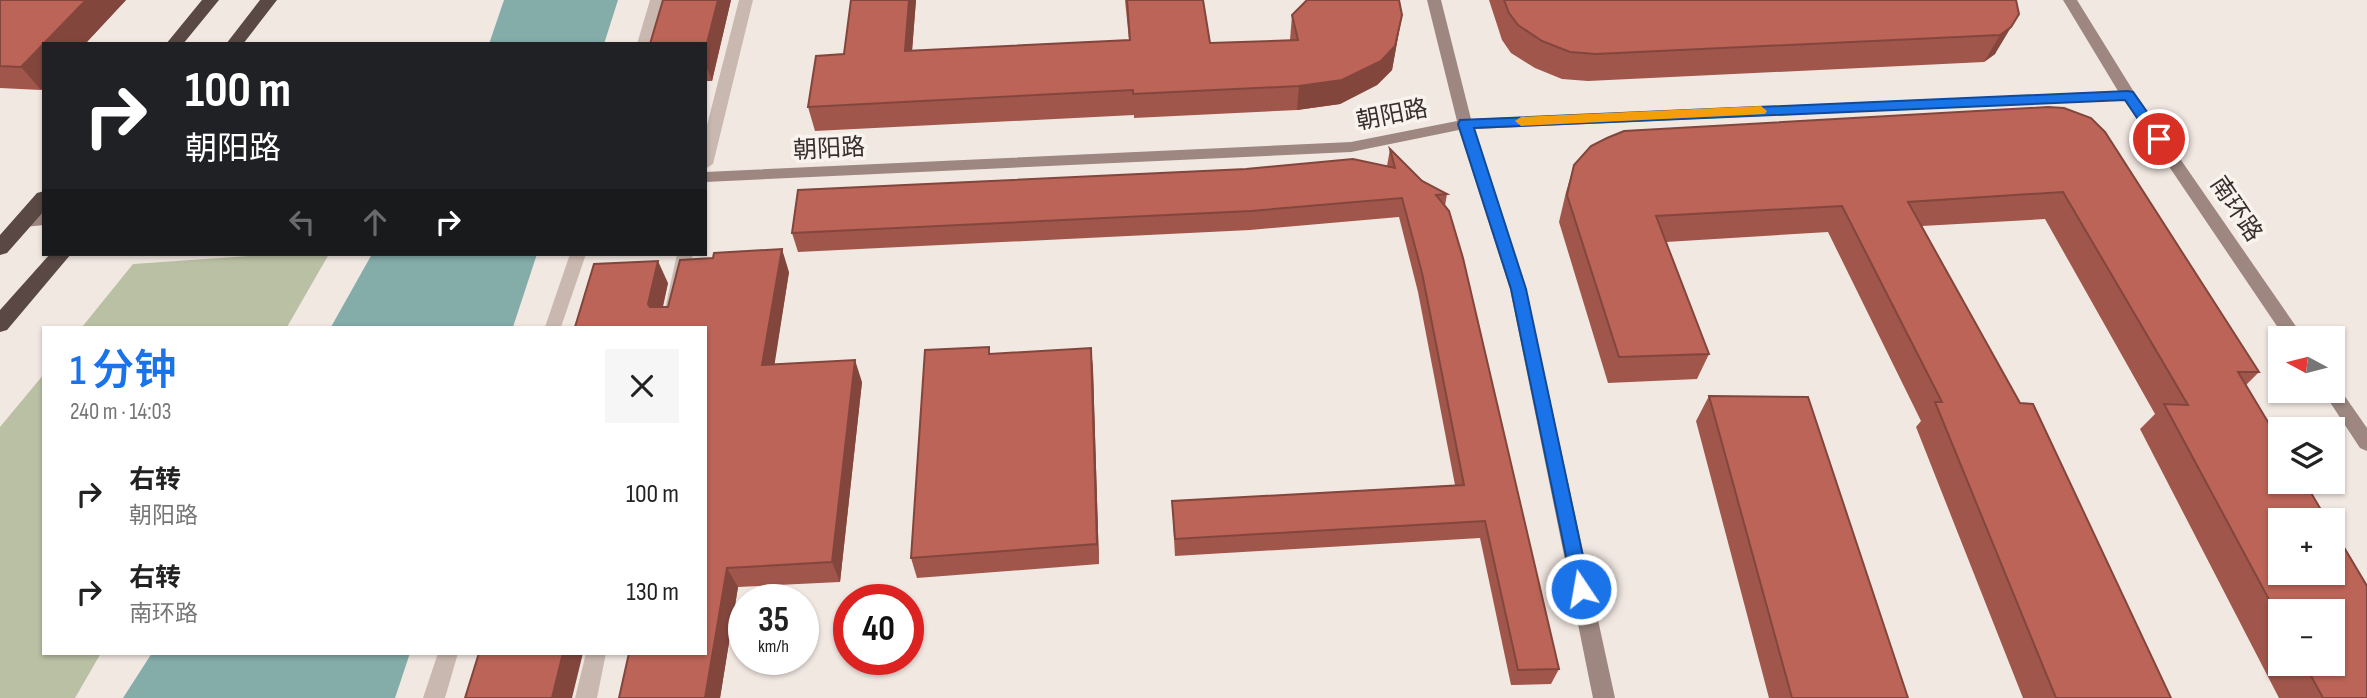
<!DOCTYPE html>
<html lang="zh">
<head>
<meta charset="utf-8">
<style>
	body { margin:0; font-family:"Sofia Sans Condensed","Noto Sans SC",sans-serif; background:#f6f6f6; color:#222; height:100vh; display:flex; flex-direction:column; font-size:26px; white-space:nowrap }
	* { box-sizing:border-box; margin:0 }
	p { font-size:23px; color:#767676 }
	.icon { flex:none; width:38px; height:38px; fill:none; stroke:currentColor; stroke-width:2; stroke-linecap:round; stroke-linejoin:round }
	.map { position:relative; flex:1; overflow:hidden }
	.drawer { position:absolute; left:42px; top:326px; width:665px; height:329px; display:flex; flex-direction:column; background:#fff; border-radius:0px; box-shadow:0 2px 5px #0004 }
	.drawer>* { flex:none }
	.guide { position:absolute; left:42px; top:42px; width:665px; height:214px; border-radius:0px; box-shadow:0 2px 5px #0004; background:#202124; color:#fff; overflow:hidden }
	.needle { width:46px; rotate:277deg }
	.tools { position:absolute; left:2268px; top:326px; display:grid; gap:14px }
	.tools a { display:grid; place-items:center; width:77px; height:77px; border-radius:0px; background:#fff; box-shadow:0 2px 5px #0004; font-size:35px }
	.speed { position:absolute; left:728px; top:584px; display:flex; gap:14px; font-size:35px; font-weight:700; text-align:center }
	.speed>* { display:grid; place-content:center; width:91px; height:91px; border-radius:50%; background:#fff; box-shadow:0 2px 5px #0004; line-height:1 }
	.speed small { font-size:18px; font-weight:400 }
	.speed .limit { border:10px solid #d22; background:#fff; color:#111 }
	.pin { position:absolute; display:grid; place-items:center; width:60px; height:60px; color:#fff; margin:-30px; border:4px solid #fff; border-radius:50%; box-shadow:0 2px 7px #0007 }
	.me { position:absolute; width:77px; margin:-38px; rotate:348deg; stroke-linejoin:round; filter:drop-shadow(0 0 5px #0008) }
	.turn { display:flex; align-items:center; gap:24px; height:147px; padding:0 28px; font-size:32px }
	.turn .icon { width:91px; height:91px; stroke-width:2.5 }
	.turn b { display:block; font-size:49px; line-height:60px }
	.lanes { display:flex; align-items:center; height:66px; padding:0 28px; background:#0003; justify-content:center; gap:35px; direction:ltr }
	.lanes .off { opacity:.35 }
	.round { display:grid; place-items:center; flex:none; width:74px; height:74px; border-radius:0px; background:#f6f6f6 }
	.overview { display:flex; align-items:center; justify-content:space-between; height:119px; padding:0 28px }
	h1 { font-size:42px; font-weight:600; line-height:52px; color:#1a73e8 }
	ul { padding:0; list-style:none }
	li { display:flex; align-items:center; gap:21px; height:98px; padding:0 28px }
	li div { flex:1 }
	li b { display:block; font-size:26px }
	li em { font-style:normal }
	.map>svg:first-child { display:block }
</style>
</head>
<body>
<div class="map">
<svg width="2367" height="698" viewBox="0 0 2367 698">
	<rect width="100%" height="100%" fill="#f2e8e2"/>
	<path fill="#b9c0a3" d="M279,254H329L287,327H82L133,264Z
		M44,374V653H101L75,698H0V427Z"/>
	<path fill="#84aca9" d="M504,0H618L604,44H489Z
		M372,254H537L513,327H331Z
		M152,653H410L395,698H123Z"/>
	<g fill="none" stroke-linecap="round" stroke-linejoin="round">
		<path fill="#c9b8af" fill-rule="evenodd" d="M650,0H664L651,44H637Z
			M739,0H753L713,164L705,169V133Z
			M570,254H586L561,327H545Z
			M677,254H693L678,327H661Z
			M438,653H458L445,698H423Z
			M586,653H606L597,698H575Z"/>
		<path fill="#9d8780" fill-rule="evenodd" d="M1427,0H1441L1471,119L2118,91L2063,0H2077L2134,92L2304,338H2285L2124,100L1474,129L1526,289L1615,698H1593L1510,289L1459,130L1351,152L705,182V172L1351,142L1457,121Z
			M44,213V225L25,227L17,221L25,215Z
			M2333,383L2337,385L2367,428V451L2360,448L2322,390H2333Z"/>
		<path fill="#594844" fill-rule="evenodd" d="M202,0H219L183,44H166Z
			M260,0H277L243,44H226Z
			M44,191V211L7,253L0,255V235L37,193Z
			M50,254H71L7,330L0,332V310Z"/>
	</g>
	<path fill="#a1564b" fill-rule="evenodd" d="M0,0H126L85,44H44V87L41,90L0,88Z
		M663,0H731L712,81H705V44Z
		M851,0H916L912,51L1129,40L1125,0H1203L1210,43L1290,40L1292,15H1402L1392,70L1377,85L1340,104L1297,110L1134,118V115L815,131L808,107L844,54Z
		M1489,0H2016L1995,54L1984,62L1588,81L1562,79L1535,68L1511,53L1502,40Z
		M2048,107L2259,372L2246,385L2367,698H2279L2140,429L2155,414L2045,219L1922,226L2171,698H2023L1916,427L1921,421L1828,232L1666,242L1709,354L1697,379L1608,383L1559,222L1566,192L1574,165ZM2280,611L2333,663H2280Z
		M1390,149L1422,181L1447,194L1445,206L1559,669L1551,684L1511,685L1480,538L1175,556L1172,501L1455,485L1418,292L1399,217L1250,230L798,252L792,233L1387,166Z
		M789,272L774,364L862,382L840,582L738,587L720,698H619L705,327H575L668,283L663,307H668Z
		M1091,348L1093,370L1099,564L917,578L911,558L990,354Z
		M1709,396L1908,698H1769L1696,421Z"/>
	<path fill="#83463d" d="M86,0H126L85,44H44V87L41,90L21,67Z
		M718,0H731L712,81L705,63V51Z
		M909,0H916L910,76L905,51Z
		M2019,14L1995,54L1984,62L2000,35Z
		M1402,15L1392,70L1377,85L1340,104L1297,110L1299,86Z
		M782,249L789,272L771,387L762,365Z
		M658,261L668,283L658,326L648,304Z
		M1091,348L1093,370L1099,564L1097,544Z
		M855,360L862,382L840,582L832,562Z
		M727,568L738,587L720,698H705Z
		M563,653H583L572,698H552Z"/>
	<path fill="#bb6457" stroke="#83463d" stroke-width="2" d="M0,0H86L21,67L0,66Z
		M663,0H718L705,51V44H650Z
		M851,0H909L905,51L1130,40L1127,0H1203L1210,43L1298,40L1292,15L1307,0H1399L1402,15L1395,46L1381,61L1342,80L1299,86L1133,94V90L808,107L816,56L844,54Z
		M1504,0H2016L2019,14L2011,27L2000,35L1596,54L1570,52L1542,41L1518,25L1509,13Z
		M2048,107L2064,108L2091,118L2105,132L2259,372H2238L2280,442V481H2304L2327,520H2280V572H2333V529L2367,586V698H2323L2304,663H2333V611H2280V620L2164,404L2188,405L2063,192L1908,202L2020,403L2033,404L2171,698H2056L1935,402H1942L1842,206L1656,216L1709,354L1619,357L1567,195L1574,165L1591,146L1607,138L1624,131Z
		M1390,149L1422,181L1447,194L1436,195L1449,211L1463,258L1559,669L1518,670L1485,521L1175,539L1172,501L1464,485L1422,273L1402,198L1251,211L792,233L798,190L1246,169L1353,159L1395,168Z
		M782,249L762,365L855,360L832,562L727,568L705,698H619L629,653H705V327H575L594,264L658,261L648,304L650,307H668L680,260L713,258L714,253Z
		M989,347V354L1091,348L1097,544L911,558L925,350Z
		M1709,396L1808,397L1908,698H1792Z
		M479,653H563L552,698H465Z"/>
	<path fill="#1a73e8" stroke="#114b97" stroke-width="2" d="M2128,91L2133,92L2164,136V143H2154L2125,100L1474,128L1526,289L1590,589L1587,595L1581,597L1574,595L1511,289L1458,124L1460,120Z"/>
	<path fill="#f59e0b" d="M1761,106L1767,111L1765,114L1521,126L1515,121L1521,117Z"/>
	<g text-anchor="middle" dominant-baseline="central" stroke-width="7" stroke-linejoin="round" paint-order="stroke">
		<g font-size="24" fill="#392f2c" stroke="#f9f3ee">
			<text transform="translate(1392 115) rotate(-11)">朝阳路</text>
			<text transform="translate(829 149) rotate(-3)">朝阳路</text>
			<text transform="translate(2236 209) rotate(56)">南环路</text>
		</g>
	</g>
</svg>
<div class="tools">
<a><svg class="needle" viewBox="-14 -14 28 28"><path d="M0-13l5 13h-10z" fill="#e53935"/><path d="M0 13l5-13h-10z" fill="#767676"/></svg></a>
<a><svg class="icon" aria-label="layers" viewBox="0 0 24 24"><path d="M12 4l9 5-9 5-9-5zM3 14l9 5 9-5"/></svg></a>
<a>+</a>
<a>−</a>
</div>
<div class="speed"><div>35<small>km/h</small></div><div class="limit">40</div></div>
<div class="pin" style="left:2159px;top:139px;background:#d93025"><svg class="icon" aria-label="arrive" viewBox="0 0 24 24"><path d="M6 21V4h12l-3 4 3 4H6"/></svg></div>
<svg class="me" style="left:1581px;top:589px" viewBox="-20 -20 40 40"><circle r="17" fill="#1a73e8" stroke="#fff" stroke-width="3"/><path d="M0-11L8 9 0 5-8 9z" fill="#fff"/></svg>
<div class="guide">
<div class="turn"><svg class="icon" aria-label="right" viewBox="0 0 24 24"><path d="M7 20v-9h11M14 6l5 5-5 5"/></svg><div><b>100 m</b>朝阳路</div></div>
<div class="lanes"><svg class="icon off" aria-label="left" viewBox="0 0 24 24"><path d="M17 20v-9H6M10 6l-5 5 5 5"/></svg><svg class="icon off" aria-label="ahead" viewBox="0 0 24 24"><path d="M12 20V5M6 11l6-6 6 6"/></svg><svg class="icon" aria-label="right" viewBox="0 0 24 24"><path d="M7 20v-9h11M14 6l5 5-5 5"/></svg></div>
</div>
<section class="drawer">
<div class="overview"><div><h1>1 分钟</h1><p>240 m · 14:03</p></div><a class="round"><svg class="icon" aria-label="close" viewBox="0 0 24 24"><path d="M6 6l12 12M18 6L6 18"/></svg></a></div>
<ul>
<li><svg class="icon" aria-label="right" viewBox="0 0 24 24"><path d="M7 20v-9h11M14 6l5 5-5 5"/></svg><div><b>右转</b><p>朝阳路</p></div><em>100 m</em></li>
<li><svg class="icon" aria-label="right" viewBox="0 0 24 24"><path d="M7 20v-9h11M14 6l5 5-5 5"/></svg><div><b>右转</b><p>南环路</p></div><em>130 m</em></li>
</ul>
</section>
</div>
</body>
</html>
